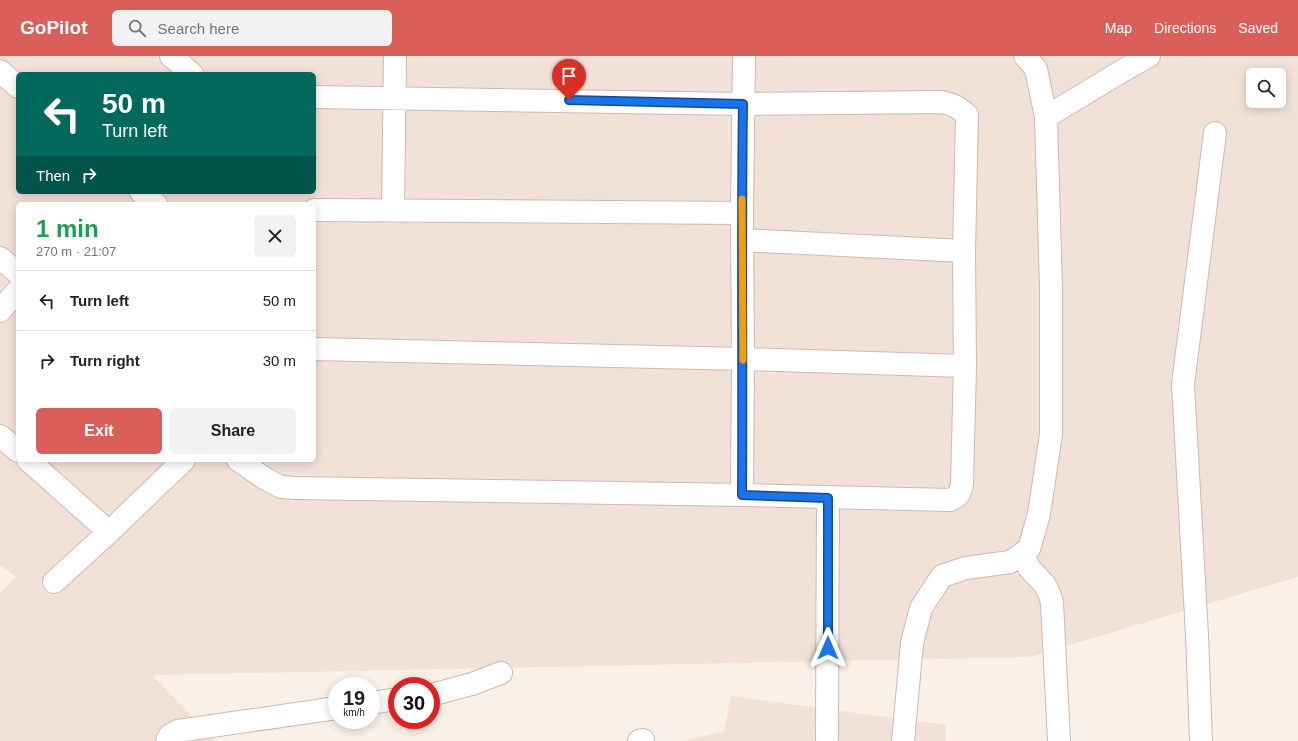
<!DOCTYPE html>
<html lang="en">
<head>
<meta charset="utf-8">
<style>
	body { margin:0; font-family:Arial,sans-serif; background:#f2f2f2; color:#222; height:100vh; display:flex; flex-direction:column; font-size:15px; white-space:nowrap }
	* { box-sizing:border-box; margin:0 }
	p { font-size:13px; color:#767676 }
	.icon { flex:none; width:22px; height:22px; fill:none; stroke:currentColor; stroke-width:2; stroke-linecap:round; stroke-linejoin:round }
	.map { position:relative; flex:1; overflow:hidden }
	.panel { position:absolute; left:16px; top:146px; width:300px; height:260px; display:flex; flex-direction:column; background:#fff; border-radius:6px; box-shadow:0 2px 10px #0003 }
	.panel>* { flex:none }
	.guide { position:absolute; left:16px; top:16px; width:300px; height:122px; border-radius:6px; box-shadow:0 2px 10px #0003; background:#00695c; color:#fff; overflow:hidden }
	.tools { position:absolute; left:1246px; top:12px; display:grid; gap:8px }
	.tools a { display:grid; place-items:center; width:40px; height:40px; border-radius:6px; background:#fff; box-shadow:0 2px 10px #0003; font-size:20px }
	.speed { position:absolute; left:328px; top:621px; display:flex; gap:8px; font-size:20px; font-weight:700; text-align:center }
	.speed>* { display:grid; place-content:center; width:52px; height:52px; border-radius:50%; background:#fff; box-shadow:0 2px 10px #0003; line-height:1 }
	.speed small { font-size:10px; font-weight:400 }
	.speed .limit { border:6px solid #d22; background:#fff; color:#111 }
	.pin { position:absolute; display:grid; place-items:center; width:34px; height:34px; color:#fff; margin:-41px -17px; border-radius:50% 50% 50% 0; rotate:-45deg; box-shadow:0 0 4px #0007 }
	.pin .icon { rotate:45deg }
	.me { position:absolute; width:44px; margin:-22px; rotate:0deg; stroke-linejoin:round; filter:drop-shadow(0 0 3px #0008) }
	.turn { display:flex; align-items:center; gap:14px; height:84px; padding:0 20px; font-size:18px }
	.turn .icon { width:52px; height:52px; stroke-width:2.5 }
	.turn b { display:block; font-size:28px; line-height:34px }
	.then { display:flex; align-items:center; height:38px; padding:0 20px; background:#0003; gap:8px; font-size:15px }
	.round { display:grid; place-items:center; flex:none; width:42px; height:42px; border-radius:6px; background:#f2f2f2 }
	.overview { display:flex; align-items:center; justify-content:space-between; height:68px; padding:0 20px }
	h1 { font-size:24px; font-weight:700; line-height:30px; color:#1e9e55 }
	.action { display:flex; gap:8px; margin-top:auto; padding:8px 20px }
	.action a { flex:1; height:46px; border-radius:6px; background:#da5f58; color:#fff; font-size:16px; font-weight:700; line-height:46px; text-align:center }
	.action a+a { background:#f2f2f2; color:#222 }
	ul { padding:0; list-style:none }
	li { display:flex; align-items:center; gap:12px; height:60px; padding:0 20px; border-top:1px solid #e0e0e0 }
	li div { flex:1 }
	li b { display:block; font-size:15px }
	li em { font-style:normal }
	header { display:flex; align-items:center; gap:24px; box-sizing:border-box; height:56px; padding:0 20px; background:#da5f58; color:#fff }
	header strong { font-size:19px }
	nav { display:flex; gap:22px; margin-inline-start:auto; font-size:14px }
	.search { width:280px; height:36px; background:#f2f2f2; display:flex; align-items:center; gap:10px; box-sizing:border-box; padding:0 14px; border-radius:6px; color:#767676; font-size:15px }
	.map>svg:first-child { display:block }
</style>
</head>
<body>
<header>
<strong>GoPilot</strong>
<div class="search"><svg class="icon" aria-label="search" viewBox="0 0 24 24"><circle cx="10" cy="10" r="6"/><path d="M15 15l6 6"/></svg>Search here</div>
<nav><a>Map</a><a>Directions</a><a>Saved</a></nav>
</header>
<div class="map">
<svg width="1298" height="685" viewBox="0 0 1298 685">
	<rect width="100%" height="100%" fill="#fbf0e8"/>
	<path fill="#f2e1d7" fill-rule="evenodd" d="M0,0H1298V521L1029,601L152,619L216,685H0V537L16,521L0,509ZM18,18H314V136H18ZM1253,19H1279V45H1253ZM18,148H314V404H18Z
		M731,640L946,669V685H683L724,675Z"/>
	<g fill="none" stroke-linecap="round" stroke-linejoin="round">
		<defs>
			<path id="minor" d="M171,0L192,18
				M0,15L18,31
				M1046,61L1127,12L1149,0
				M141,136L156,148
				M314,154L742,157
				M393,154L395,0
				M742,184L964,195
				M0,202L18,217
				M0,255L18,234
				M314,293L743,303L965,310
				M0,380L18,395
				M28,404L109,476
				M238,404L264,422L281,431L295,432L742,439L950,444C959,440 960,438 962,428L965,310L964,195L967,59C959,52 953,48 942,46L743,48L314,41
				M742,439L743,303L742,157L744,0
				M1024,496L1026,506L1030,513L1045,529L1050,539L1052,547L1059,685
				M54,526L109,476L184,404
				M431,639L472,628L501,617
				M371,647L397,643
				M827,682L828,442
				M167,685L170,679L178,675L337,652
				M639,685L643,684
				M903,685L912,587L921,552L942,520L966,512L1010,506L1029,493L1039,458L1051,378V232L1046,61L1036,13L1025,0
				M1201,685L1197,579L1183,328L1215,77"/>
		</defs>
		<use href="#minor" stroke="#ceb9b2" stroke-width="24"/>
		<use href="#minor" stroke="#fff" stroke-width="22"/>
	</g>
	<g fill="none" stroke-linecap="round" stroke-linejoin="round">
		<defs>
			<path id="route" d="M569,44L743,48C741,178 743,309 742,439L828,442V592"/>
		</defs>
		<use href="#route" stroke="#114b97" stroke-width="10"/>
		<use href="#route" stroke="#1a73e8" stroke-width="7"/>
		<path stroke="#f59e0b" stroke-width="7" d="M742,143L743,304"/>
	</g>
</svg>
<div class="tools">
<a><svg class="icon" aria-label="search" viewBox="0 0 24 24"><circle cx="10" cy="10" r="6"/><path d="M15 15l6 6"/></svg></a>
</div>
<div class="speed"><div>19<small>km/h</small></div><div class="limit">30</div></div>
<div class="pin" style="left:569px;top:44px;background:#d93025"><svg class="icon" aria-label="arrive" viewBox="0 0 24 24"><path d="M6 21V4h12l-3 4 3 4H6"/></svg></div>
<svg class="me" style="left:828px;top:592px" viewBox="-20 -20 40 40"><path d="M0-17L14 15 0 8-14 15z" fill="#1a73e8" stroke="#fff" stroke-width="4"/></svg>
<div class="guide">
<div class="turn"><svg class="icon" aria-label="left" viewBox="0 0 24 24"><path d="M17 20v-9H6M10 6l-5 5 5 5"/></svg><div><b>50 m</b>Turn left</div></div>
<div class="then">Then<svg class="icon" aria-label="right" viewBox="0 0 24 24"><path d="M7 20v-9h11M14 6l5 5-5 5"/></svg></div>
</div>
<section class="panel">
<div class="overview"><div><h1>1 min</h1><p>270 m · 21:07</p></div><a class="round"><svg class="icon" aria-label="close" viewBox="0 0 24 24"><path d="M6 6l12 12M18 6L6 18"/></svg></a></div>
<ul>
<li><svg class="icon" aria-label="left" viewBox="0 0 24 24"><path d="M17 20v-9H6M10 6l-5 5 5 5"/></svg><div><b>Turn left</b></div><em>50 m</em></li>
<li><svg class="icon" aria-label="right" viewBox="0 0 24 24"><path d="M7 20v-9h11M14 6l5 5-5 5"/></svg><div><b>Turn right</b></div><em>30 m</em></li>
</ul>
<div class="action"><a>Exit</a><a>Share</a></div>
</section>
</div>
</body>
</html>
